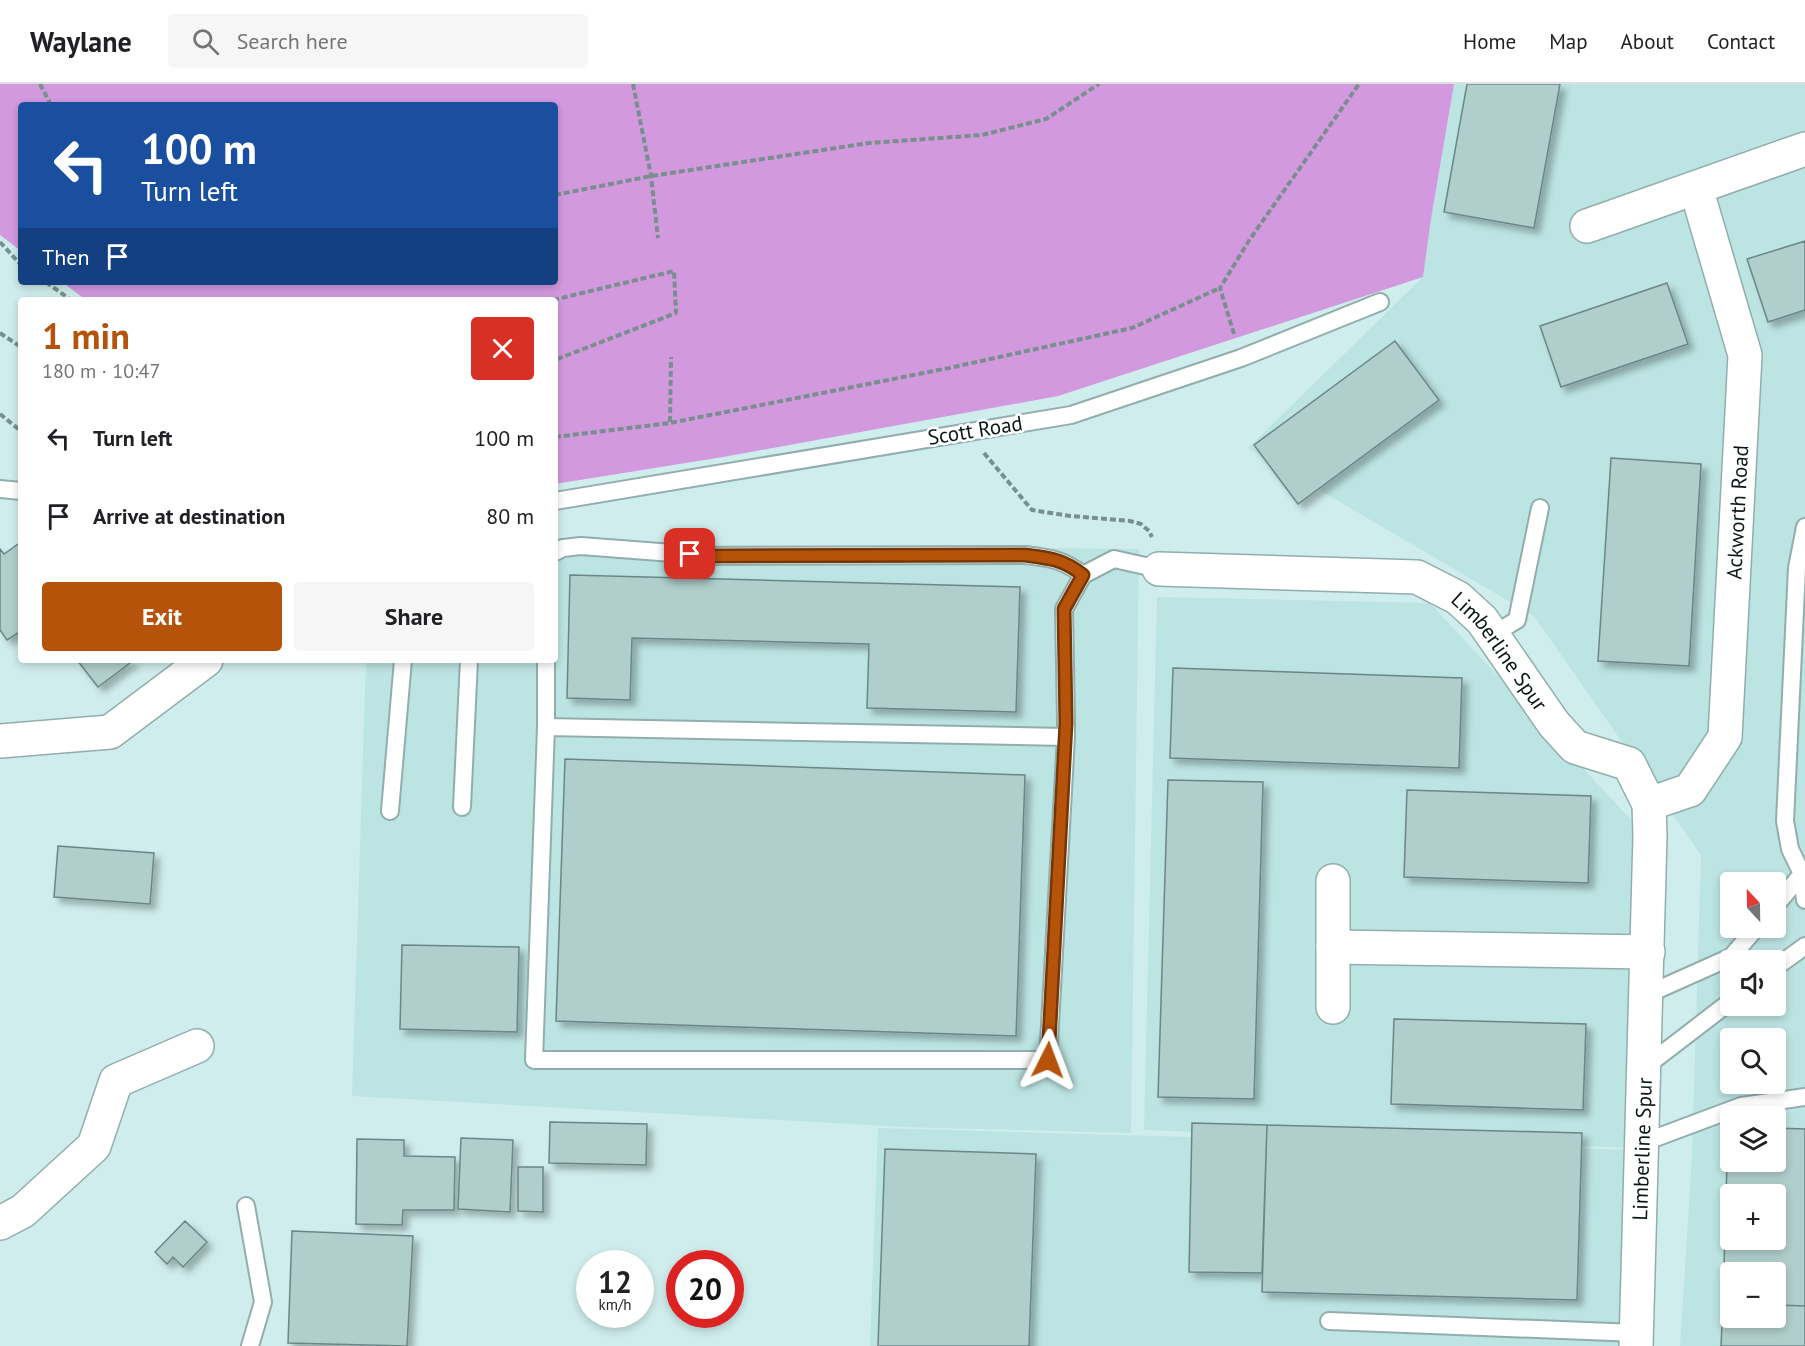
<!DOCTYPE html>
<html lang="en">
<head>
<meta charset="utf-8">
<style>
	body { margin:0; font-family:"PT Sans",sans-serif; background:#f6f6f6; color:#202124; height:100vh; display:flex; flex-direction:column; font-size:22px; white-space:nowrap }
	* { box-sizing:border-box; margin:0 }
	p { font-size:20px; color:#757577 }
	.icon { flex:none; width:33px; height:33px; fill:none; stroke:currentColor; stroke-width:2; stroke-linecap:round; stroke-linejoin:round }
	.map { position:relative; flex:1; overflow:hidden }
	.details { position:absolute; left:18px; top:213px; width:540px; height:366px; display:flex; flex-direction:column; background:#fff; border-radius:6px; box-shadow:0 3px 9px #0003 }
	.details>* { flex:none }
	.guide { position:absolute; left:18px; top:18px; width:540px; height:183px; border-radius:6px; box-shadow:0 3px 9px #0003; background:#1a4fa0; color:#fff; overflow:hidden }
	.needle { width:39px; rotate:338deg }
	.buttons { position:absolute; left:1720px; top:788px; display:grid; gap:12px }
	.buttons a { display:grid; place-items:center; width:66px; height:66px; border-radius:6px; background:#fff; box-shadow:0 3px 9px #0003; font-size:30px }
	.speed { position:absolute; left:576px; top:1166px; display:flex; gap:12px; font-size:30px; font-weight:700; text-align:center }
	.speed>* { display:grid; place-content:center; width:78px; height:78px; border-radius:50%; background:#fff; box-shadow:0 3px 9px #0003; line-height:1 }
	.speed small { font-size:15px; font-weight:400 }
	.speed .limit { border:9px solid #d22; background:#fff; color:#111 }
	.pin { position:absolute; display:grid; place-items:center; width:51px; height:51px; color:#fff; margin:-26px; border-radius:12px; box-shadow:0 3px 9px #0006 }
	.me { position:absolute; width:66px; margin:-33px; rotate:3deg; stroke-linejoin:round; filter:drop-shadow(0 0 4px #0008) }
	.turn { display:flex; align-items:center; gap:21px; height:126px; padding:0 24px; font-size:27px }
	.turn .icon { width:78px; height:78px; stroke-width:2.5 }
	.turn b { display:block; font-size:42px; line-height:51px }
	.then { display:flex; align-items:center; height:57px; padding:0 24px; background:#0003; gap:12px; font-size:22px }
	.round { display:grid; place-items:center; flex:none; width:63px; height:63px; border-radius:6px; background:#f6f6f6 }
	.head { display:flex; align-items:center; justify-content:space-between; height:102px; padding:0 24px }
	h1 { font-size:36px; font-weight:800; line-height:45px; color:#b45309 }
	.cta { display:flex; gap:12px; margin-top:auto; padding:12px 24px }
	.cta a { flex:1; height:69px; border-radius:6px; background:#b45309; color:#fff; font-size:24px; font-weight:800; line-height:69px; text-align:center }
	.cta a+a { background:#f6f6f6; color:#202124 }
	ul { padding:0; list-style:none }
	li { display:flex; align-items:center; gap:18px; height:78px; padding:0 24px }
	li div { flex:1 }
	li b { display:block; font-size:22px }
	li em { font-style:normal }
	header { display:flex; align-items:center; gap:36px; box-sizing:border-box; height:84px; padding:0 30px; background:#fff; border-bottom:2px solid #e0e0e0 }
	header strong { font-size:28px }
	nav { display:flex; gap:33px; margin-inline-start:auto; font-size:21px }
	.search { width:420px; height:54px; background:#f6f6f6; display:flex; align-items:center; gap:15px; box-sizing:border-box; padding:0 21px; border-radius:6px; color:#757577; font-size:22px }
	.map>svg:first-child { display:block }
</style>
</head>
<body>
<header>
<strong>Waylane</strong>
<div class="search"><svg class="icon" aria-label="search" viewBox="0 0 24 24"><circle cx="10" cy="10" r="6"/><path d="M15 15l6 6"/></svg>Search here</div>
<nav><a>Home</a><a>Map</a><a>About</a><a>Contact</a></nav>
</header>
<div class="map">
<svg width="1805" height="1262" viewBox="0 0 1805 1262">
	<defs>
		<filter id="shadow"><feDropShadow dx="5.5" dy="5.5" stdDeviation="3" flood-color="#0004"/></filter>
	</defs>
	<rect width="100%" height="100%" fill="#cfedec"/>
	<path fill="#bce4e2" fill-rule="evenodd" d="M1454,0H1805V1262H1680L1692,1072L1701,771L1534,532L1248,364L1423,193L1431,135ZM1731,798H1776V843H1731ZM1731,876H1776V921H1731ZM1731,954H1776V999H1731ZM1731,1032H1776V1077H1731ZM1731,1110H1776V1155H1731ZM1731,1188H1776V1233H1731Z
		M555,459L1139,465L1131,1049L904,1043L352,1012L366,576H555Z
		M1157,513L1430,519L1633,738L1634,1064L1144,1046Z
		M878,1044L1632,1066L1626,1262H870Z"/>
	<path fill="#d299df" d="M0,0H1454L1431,135L1423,193L1058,312L723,373L555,400V216H86L62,198H555V21H21V167L0,151Z"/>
	<path fill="#b0cecc" stroke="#6b8786" stroke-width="1.5" fill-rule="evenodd" filter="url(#shadow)" d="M1467,0H1560L1534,144L1444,128Z
		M1805,157V226L1768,238L1747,175Z
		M1667,199L1688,260L1561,303L1540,242Z
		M1395,257L1439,316L1298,420L1254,361Z
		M1611,374L1701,380L1689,582L1598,577Z
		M21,458V547L7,556L0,546V465L4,470Z
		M570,491L1020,503L1016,628L867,624L869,560L632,554L630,616L567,614Z
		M77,576H134L98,603Z
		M1173,584L1462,594L1459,684L1170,674Z
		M565,675L1025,691L1016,952L556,937Z
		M1168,696L1263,698L1254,1015L1158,1013Z
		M1407,706L1591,712L1588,799L1404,793Z
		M58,762L154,769L150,820L54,813Z
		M402,861L519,863L517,948L400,945Z
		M1394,935L1586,940L1583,1026L1391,1020Z
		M550,1038L647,1040L646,1081L549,1079Z
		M1192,1039L1267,1041L1262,1189L1189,1188Z
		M1267,1041L1582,1049L1577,1216L1262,1208Z
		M1728,1043H1731V1077H1776V1044L1805,1045V1222L1776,1221V1188H1731V1220L1723,1219ZM1731,1110H1776V1155H1731Z
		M461,1054L513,1056L510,1128L458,1125Z
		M357,1055L404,1056V1072L455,1073L454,1126H403L402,1141L356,1140Z
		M885,1065L1036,1070L1029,1262H878Z
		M518,1083H543V1128L518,1127Z
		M185,1137L207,1158L183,1183L173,1173L167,1180L155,1168Z
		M292,1147L413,1152L407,1262L288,1259Z
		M1723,1219L1731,1220V1233H1776V1221L1805,1222V1262H1721Z"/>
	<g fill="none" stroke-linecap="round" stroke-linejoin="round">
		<defs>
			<path id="service" d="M0,405L21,407
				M555,417L1071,331L1241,274L1380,218
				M555,468L563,464L581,462L712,472L1025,471C1049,474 1063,475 1083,491
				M1492,551L1517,536L1540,424
				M546,643V576
				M1066,653L546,643L534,976H1048L1066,653V638L1064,525L1083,491L1114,475L1159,485
				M462,723L469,576
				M390,727L403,576
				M1802,790L1790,765L1785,737L1797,484L1805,443
				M1776,821L1802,790L1805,816
				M1776,883L1805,862
				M1646,911L1731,873L1757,843
				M1645,983L1731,917
				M1642,1059L1741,1022L1805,1013
				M246,1122L263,1218L250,1262
				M1329,1237L1637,1249"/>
			<g id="minor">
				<path d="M1587,142L1805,65"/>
				<path id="s1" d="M1159,485L1417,493L1458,514L1482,536L1554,640L1575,663L1629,680L1649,720L1650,752L1636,1262"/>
				<path d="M0,657L110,648L206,576"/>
				<path id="s2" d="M1649,720L1690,706L1725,653L1745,271L1696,104"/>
				<path d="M1333,797V923"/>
				<path d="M1333,863L1648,868"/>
				<path d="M0,1139L23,1127L94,1062L116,997L197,962"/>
			</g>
		</defs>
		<use href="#service" stroke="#91aeac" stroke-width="20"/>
		<use href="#minor" stroke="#91aeac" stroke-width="36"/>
		<path stroke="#798f8e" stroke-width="4" stroke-dasharray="6 3" stroke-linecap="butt" d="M40,0L51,21
			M633,0L651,92L658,154
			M555,111L651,92L869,59L982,51L1046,35L1099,0
			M0,158L21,181
			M46,198L71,216
			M553,216L674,187L676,229L555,276
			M0,249L21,263
			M1234,250L1220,204L1250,155L1359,0
			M0,330L21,347
			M670,338L671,273
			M555,353L670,339L949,284L1132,244L1220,204
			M984,369L1032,426L1070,432L1130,437L1141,440L1149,447L1152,453"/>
		<use href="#service" stroke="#fff" stroke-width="16"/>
		<use href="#minor" stroke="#fff" stroke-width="33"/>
	</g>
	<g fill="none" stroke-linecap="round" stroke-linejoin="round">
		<defs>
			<path id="route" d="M690,470L712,472L1025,471C1049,474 1063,475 1083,491L1064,525L1066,639L1048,976"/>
		</defs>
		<use href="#route" stroke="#753606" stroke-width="15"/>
		<use href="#route" stroke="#b45309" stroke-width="10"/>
	</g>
	<g text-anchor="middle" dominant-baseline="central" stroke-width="5" stroke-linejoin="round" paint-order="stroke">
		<g font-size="21" fill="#0a1515" stroke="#fff">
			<text transform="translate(975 346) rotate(-9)">Scott Road</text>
			<text stroke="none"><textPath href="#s2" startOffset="332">Ackworth Road</textPath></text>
			<text stroke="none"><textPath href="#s1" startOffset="372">Limberline Spur</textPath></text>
			<text transform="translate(1642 1065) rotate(-88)">Limberline Spur</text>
		</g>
	</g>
</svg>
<div class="buttons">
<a><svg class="needle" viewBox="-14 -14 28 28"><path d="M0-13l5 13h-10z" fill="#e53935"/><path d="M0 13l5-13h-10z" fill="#757577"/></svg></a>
<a><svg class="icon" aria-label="sound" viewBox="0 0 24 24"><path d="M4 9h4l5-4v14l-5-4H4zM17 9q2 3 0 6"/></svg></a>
<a><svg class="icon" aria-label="search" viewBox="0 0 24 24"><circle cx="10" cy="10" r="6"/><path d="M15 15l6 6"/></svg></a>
<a><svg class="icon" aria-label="layers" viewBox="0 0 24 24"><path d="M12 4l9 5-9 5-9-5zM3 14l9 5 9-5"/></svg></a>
<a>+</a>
<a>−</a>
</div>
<div class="speed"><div>12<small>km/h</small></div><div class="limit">20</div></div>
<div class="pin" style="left:690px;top:470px;background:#d93025"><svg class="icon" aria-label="arrive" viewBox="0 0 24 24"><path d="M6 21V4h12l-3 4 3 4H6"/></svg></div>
<svg class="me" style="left:1048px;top:976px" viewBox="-20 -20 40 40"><path d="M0-17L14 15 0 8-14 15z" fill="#b45309" stroke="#fff" stroke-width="4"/></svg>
<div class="guide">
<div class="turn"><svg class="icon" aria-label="left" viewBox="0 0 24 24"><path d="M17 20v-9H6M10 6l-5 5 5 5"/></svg><div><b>100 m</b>Turn left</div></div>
<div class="then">Then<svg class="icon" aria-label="arrive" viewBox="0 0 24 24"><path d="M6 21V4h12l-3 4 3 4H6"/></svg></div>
</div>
<section class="details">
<div class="head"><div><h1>1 min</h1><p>180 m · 10:47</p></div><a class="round" style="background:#d93025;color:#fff"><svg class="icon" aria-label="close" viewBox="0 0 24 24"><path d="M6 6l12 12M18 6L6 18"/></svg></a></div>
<ul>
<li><svg class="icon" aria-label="left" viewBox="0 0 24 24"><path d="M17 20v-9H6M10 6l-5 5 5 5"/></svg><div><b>Turn left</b></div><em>100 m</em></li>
<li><svg class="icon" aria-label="arrive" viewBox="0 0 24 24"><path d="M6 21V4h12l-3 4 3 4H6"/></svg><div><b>Arrive at destination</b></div><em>80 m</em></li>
</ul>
<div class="cta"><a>Exit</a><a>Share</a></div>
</section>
</div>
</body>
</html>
